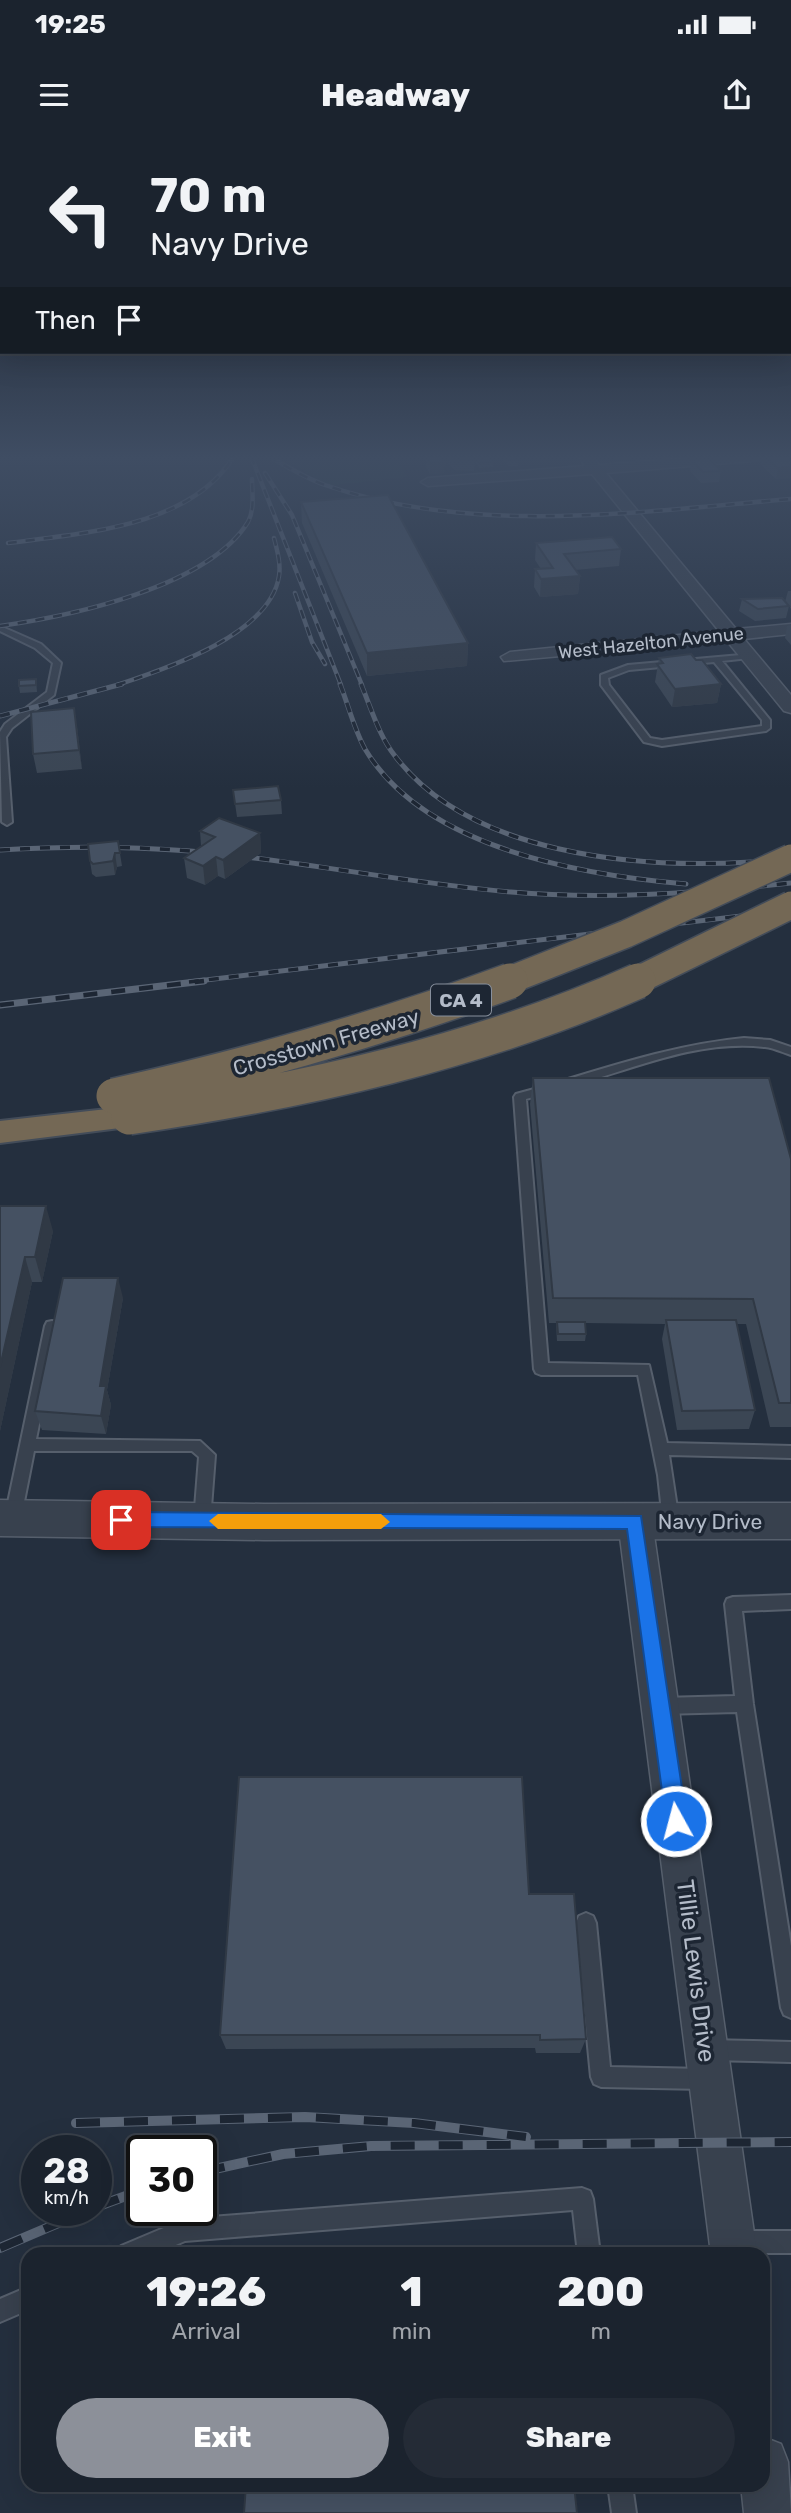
<!DOCTYPE html>
<html lang="en">
<head>
<meta charset="utf-8">
<style>
	body { margin:0; font-family:Rubik,sans-serif; background:#242b36; color:#f1f3f6; height:100vh; display:flex; flex-direction:column; font-size:26px; white-space:nowrap }
	* { box-sizing:border-box; margin:0 }
	p { font-size:23px; color:#a0a4aa }
	.icon { flex:none; width:38px; height:38px; fill:none; stroke:currentColor; stroke-width:2; stroke-linecap:round; stroke-linejoin:round }
	.map { position:relative; flex:1; overflow:hidden }
	.drawer { position:absolute; left:21px; top:2107px; width:749px; height:245px; display:flex; flex-direction:column; background:#1b232e; border-radius:21px; box-shadow:0 7px 28px #0002,0 0 0 2px #39404a }
	.drawer>* { flex:none }
	.guide { position:absolute; left:0px; top:0px; width:791px; height:214px; box-shadow:0 7px 28px #0002,0 0 0 2px #39404a; background:#1b232e; color:#f1f3f6; overflow:hidden }
	.speed { position:absolute; left:21px; top:1995px; display:flex; gap:14px; font-size:35px; font-weight:700; text-align:center }
	.speed>* { display:grid; place-content:center; width:91px; height:91px; border-radius:50%; background:#1b232e; box-shadow:0 7px 28px #0002,0 0 0 2px #39404a; line-height:1 }
	.speed small { font-size:18px; font-weight:400 }
	.speed .limit { border:4px solid #111; border-radius:10px; background:#fff; color:#111 }
	.pin { position:absolute; display:grid; place-items:center; width:60px; height:60px; color:#fff; margin:-30px; border-radius:14px; box-shadow:0 4px 10px #0006 }
	.me { position:absolute; width:77px; margin:-38px; rotate:353deg; stroke-linejoin:round; filter:drop-shadow(0 0 5px #0008) }
	.turn { display:flex; align-items:center; gap:24px; height:147px; padding:0 35px; font-size:32px }
	.turn .icon { width:91px; height:91px; stroke-width:2.5 }
	.turn b { display:block; font-size:49px; line-height:60px }
	.then { display:flex; align-items:center; height:66px; padding:0 35px; background:#0003; gap:14px; font-size:26px }
	.eta { display:flex; justify-content:space-evenly; align-items:center; height:119px; text-align:center }
	.eta b { font-size:42px; font-weight:800; line-height:49px }
	.primary-button { display:flex; gap:14px; margin-top:auto; padding:14px 35px }
	.primary-button a { flex:1; height:80px; border-radius:42px; background:#8c9099; color:#fff; font-size:28px; font-weight:800; line-height:80px; text-align:center }
	.primary-button a+a { background:#242b36; color:#f1f3f6 }
	.status { display:flex; justify-content:space-between; align-items:center; height:49px; padding:0 35px; background:#1b232e; direction:ltr }
	.status svg { height:19px; fill:currentColor }
	header { display:flex; justify-content:space-between; align-items:center; height:91px; padding:0 35px; background:#1b232e; font-size:32px; font-weight:800 }
	.map>svg:first-child { display:block }
</style>
</head>
<body>
<div class="status"><b>19:25</b><svg viewBox="0 0 49 12"><path d="M0 12V9h3v3zM5 12V6h3v6zM10 12V3h3v9zM15 12V0h3v12zM26 1h20v11H26zM47 4h2v5h-2z"/></svg></div>
<header><svg class="icon" aria-label="menu" viewBox="0 0 24 24"><path d="M4 6h16M4 12h16M4 18h16"/></svg>Headway<svg class="icon" aria-label="share" viewBox="0 0 24 24"><path d="M12 15V3M7 8l5-5 5 5M5 13v7h14v-7"/></svg></header>
<div class="map">
<svg width="791" height="2373" viewBox="0 0 791 2373">
	<rect width="100%" height="100%" fill="#242f3e"/>
	<path fill="#263c3f" d="M282,316H395L407,337L326,346Z"/>
	<g fill="none" stroke-linecap="round" stroke-linejoin="round">
		<defs>
			<path id="service" d="M0,486L41,504L61,523L54,555L12,588L6,597L12,682L7,685L2,682L0,592L5,584L47,552L53,523L35,508L0,491Z
				M752,514V518H749L722,521L770,580V588L766,591L662,606L644,602L601,545V535L628,525ZM714,522L762,580V586L662,600L650,598L609,545L608,538L629,530Z
				M744,898L770,900L791,907V915C782,912 774,908 765,907C698,899 632,929 569,947L563,943L565,940C624,922 682,904 744,898Z
				M549,945L553,946L555,949L553,952L526,959L548,1223L649,1225L667,1303L791,1306V1318L669,1315L679,1381L677,1386L671,1388L665,1386L663,1381L658,1335L638,1235H541L536,1233L534,1229L514,957L516,954Z
				M52,1181L57,1182L59,1186L36,1299L200,1301L215,1315L210,1381L208,1386L202,1388L196,1386L194,1381L199,1317L192,1311H34L21,1377L19,1382L13,1384L7,1382L5,1377L45,1186L47,1182Z
				M791,1455V1469L742,1471L753,1564L791,1806V1878L784,1875L781,1868L737,1572L662,1574L656,1572L653,1566L656,1560L662,1558L735,1556L725,1464L727,1459L733,1457Z
				M586,1773L593,1776L596,1783L610,1927L705,1929L712,1932L715,1939L712,1946L705,1949L601,1947L594,1944L591,1937L576,1783L579,1776Z
				M708,1900L791,1902V1922L708,1920L701,1917L698,1910L701,1903Z
				M582,2048L590,2051L593,2059L600,2114H578L573,2070L185,2101L155,2114H118L121,2106L185,2079Z
				M737,2091H791V2113H737L729,2110L726,2102L729,2094Z
				M28,2147V2170L0,2182V2159Z
				M608,2345H632L636,2373H612Z"/>
			<path id="minor" d="M582,316H592L599,325L715,316H771L764,320L606,333L736,489L791,484V494L744,499L791,555V573L784,571L727,501L504,521L501,517L510,512L719,491L592,334L428,346L421,342L428,338L585,326L580,319Z
				M635,1367L647,1371L652,1381L757,2114H711L618,1381L623,1371Z
				M763,2297L781,2304L788,2322L791,2373H744L741,2345H763Z"/>
			<path id="tertiary" d="M0,1360L264,1364L791,1363V1399L264,1400L0,1396Z"/>
			<path id="motorway" d="M116,968L128,971L133,979L128,987L0,1003V981Z"/>
		</defs>
		<use href="#service" stroke="#565f6c" stroke-width="4"/>
		<use href="#minor" stroke="#565f6c" stroke-width="3"/>
		<use href="#tertiary" stroke="#565f6c" stroke-width="3"/>
		<use href="#motorway" stroke="#434c59" stroke-width="4"/>
		<use href="#service" fill="#38414e" fill-rule="evenodd"/>
		<use href="#minor" fill="#38414e" fill-rule="evenodd"/>
		<use href="#tertiary" fill="#38414e" fill-rule="evenodd"/>
		<use href="#motorway" fill="#746855" fill-rule="evenodd"/>
		<defs>
			<path id="rail-far3" d="M251,316L341,545
				M268,316C286,326 305,338 325,345C474,396 637,372 791,359
				M265,333L292,375L362,545
				M8,403C84,393 191,387 234,316
				M295,453L312,502L325,524
				M0,486C71,476 208,447 248,382C255,369 252,352 252,339
				M117,545C165,529 270,495 279,436C281,423 277,410 274,398"/>
			<path id="rail-far2" d="M340,544C348,564 354,589 365,609C424,708 581,735 686,744
				M361,544C371,568 379,596 395,616C470,715 637,729 751,722
				M0,576L122,544
				M0,710C64,706 127,706 190,711C298,720 404,743 511,752C604,760 698,753 791,743
				M189,842L791,770"/>
			<path id="rail-far1" d="M0,865L204,841"/>
			<path id="rail" d="M76,1983L305,1977L414,1983L526,1997
				M201,2032L283,2014L371,2006L791,2002
				M96,2067L142,2050
				M0,2108L89,2070"/>
		</defs>
		<use href="#rail-far3" stroke="#5a6575" stroke-width="4.5"/>
		<use href="#rail-far2" stroke="#5a6575" stroke-width="5"/>
		<use href="#rail-far1" stroke="#5a6575" stroke-width="7"/>
		<use href="#rail" stroke="#5a6575" stroke-width="10"/>
		<use href="#rail-far3" stroke="#1d2633" stroke-width="2.5" stroke-dasharray="9" stroke-linecap="butt"/>
		<use href="#rail-far2" stroke="#1d2633" stroke-width="3.5" stroke-dasharray="10" stroke-linecap="butt"/>
		<use href="#rail-far1" stroke="#1d2633" stroke-width="4.5" stroke-dasharray="14" stroke-linecap="butt"/>
		<use href="#rail" stroke="#1d2633" stroke-width="8" stroke-dasharray="24" stroke-linecap="butt"/>
		<defs>
			<path id="motorway-bridge-far1" d="M505,842L626,794L791,718
				M634,842L791,765"/>
			<path id="motorway-bridge" d="M114,956C249,926 380,889 510,841
				M129,977C304,951 476,913 638,841"/>
		</defs>
		<use href="#motorway-bridge-far1" stroke="#434c59" stroke-width="30" stroke-linecap="butt"/>
		<use href="#motorway-bridge" stroke="#434c59" stroke-width="38" stroke-linecap="butt"/>
		<use href="#motorway-bridge-far1" stroke="#746855" stroke-width="27"/>
		<use href="#motorway-bridge" stroke="#746855" stroke-width="35"/>
	</g>
	<path fill="#3b4654" d="M426,316H446L445,326H444V333L430,334L426,327Z
		M449,316H471L475,320L474,331L454,330L449,323Z
		M504,316L518,321V326H508L504,321Z
		M536,316H554V320L540,321L536,318Z
		M611,316H643V318L615,320Z
		M761,316H791V338L776,339L760,324Z
		M476,318L493,322V327L479,328L476,323Z
		M692,320L721,331L719,342L701,343L690,331Z
		M301,362L468,503L467,526L367,536L302,383Z
		M536,403L621,409L619,426L575,430L580,436L578,454L540,457L534,447L535,429H541L535,420Z
		M788,451H791V469L789,466L786,478L755,481L739,471L742,459L785,462Z
		M791,485V505L785,498L787,486Z
		M659,518L696,520L721,544L717,563L672,567L655,542Z
		M36,539L37,552L20,553L19,546Z
		M77,587L82,629L37,633L33,614Z
		M233,650L281,660L282,674L237,677Z
		M200,691L260,693L261,713L225,739L218,736L205,745L187,738L184,718L201,706Z
		M118,701L122,726L117,727L115,735L96,737L92,734L90,721Z
		M533,938L791,1019V1287H770L746,1184H737L755,1270L749,1289L677,1290L662,1199L665,1184L585,1183L586,1194L585,1201H557L556,1183H549L530,964Z
		M0,1066L53,1091L42,1142H32L0,1291Z
		M123,1158L107,1250L111,1265L106,1294L42,1290L35,1271Z
		M529,1754L586,1899L580,1913H536L535,1908L226,1909L220,1895Z"/>
	<path fill="#303945" d="M440,316H446L445,326H444V333L430,334V323Z
		M540,316H554V320L540,321Z
		M791,327V338L776,339L778,328Z
		M580,436L578,454L540,457L541,439Z
		M468,503L467,526L367,536V513Z
		M721,544L717,563L672,567L675,549Z
		M74,568L77,587L82,629L79,610Z
		M260,693L261,713L225,739L223,720Z
		M115,713L117,727L115,735L113,721Z
		M216,717L218,736L205,745L203,726Z
		M46,1066L53,1091L42,1142L35,1117Z
		M25,1117L32,1142L0,1291V1227Z
		M118,1138L123,1158L107,1250L111,1265L106,1294L101,1276L100,1246Z"/>
	<path fill="#455162" stroke="#303945" stroke-width="2" d="M426,316H442H440L444,322L430,323Z
		M451,316H471L475,320L454,319Z
		M504,316H514L518,321H508Z
		M765,316H791V327L778,328Z
		M490,317L493,322L479,323L476,318Z
		M709,319L721,331L703,332L692,320Z
		M388,355L468,503L367,513L301,362Z
		M612,397L621,409L564,414L580,436L541,439L535,429L553,428L536,403Z
		M782,458L789,466L758,469L742,459Z
		M691,514L696,520H702L721,544L675,549L657,524L663,523L659,518Z
		M36,539V545L19,546V540Z
		M74,568L79,610L33,614L31,572Z
		M278,646L281,660L235,664L233,650Z
		M219,678L260,693L223,720L216,717L203,726L184,718L215,697L200,691Z
		M118,701L120,713H115L113,721L93,724L90,721L88,704Z
		M533,938H769L791,1019V1263H779L753,1159L553,1158Z
		M0,1066H46L35,1117H25L0,1227Z
		M63,1138H118L100,1246H106L101,1276L35,1271Z
		M666,1180H736L755,1270L682,1271Z
		M557,1182H585L586,1194H558Z
		M239,1637H522L529,1754H574L586,1899L540,1900V1895H220Z
		M246,2345H574L577,2373H244Z"/>
	<linearGradient id="sky" x2="0" y2="1"><stop stop-color="#141a22"/><stop offset="0.49" stop-color="#3f4d63"/><stop offset="1" stop-color="#3f4d63" stop-opacity="0"/></linearGradient>
	<rect width="791" height="648" fill="url(#sky)"/>
	<path fill="#1a73e8" stroke="#114b97" stroke-width="2" d="M121,1372L641,1376L687,1681L684,1688L676,1691L669,1688L666,1681L627,1389L121,1387L112,1380Z"/>
	<path fill="#f59e0b" d="M218,1374H381L390,1382L381,1389H218L209,1381Z"/>
	<g text-anchor="middle" dominant-baseline="central" stroke-width="7" stroke-linejoin="round" paint-order="stroke">
		<g font-size="18" fill="#b4bcc9" stroke="#1d2633">
			<text transform="translate(651 503) rotate(-6)">West Hazelton Avenue</text>
		</g>
		<rect fill="#1d2633" stroke="#878f9c" stroke-width="2" x="431" y="844.5" width="60" height="31" rx="5"/>
		<g font-size="19" font-weight="bold" fill="#b4bcc9">
			<text x="461" y="860">CA 4</text>
		</g>
		<g font-size="21" fill="#b4bcc9" stroke="#1d2633">
			<text transform="translate(326 902) rotate(-16)">Crosstown Freeway</text>
			<text x="710" y="1381">Navy Drive</text>
		</g>
		<g font-size="24" fill="#b4bcc9" stroke="#1d2633">
			<text transform="translate(696 1831) rotate(83)">Tillie Lewis Drive</text>
		</g>
	</g>
</svg>
<div class="speed"><div>28<small>km/h</small></div><div class="limit">30</div></div>
<div class="pin" style="left:121px;top:1380px;background:#d93025"><svg class="icon" aria-label="arrive" viewBox="0 0 24 24"><path d="M6 21V4h12l-3 4 3 4H6"/></svg></div>
<svg class="me" style="left:676px;top:1681px" viewBox="-20 -20 40 40"><circle r="17" fill="#1a73e8" stroke="#fff" stroke-width="3"/><path d="M0-11L8 9 0 5-8 9z" fill="#fff"/></svg>
<div class="guide">
<div class="turn"><svg class="icon" aria-label="left" viewBox="0 0 24 24"><path d="M17 20v-9H6M10 6l-5 5 5 5"/></svg><div><b>70 m</b>Navy Drive</div></div>
<div class="then">Then<svg class="icon" aria-label="arrive" viewBox="0 0 24 24"><path d="M6 21V4h12l-3 4 3 4H6"/></svg></div>
</div>
<section class="drawer">
<div class="eta">
<div><b>19:26</b><p>Arrival</p></div>
<div><b>1</b><p>min</p></div>
<div><b>200</b><p>m</p></div>
</div>
<div class="primary-button"><a>Exit</a><a>Share</a></div>
</section>
</div>
</body>
</html>
